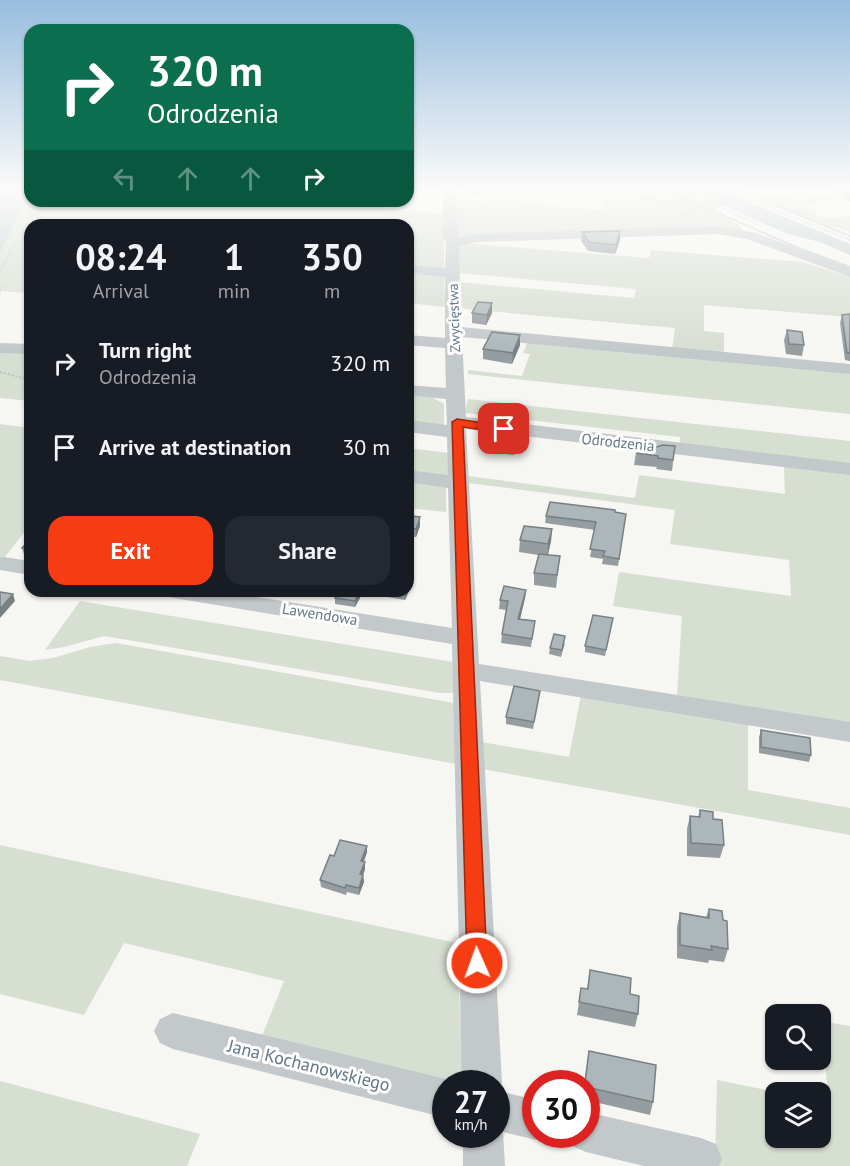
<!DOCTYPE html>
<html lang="en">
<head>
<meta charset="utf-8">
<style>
	body { margin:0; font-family:"PT Sans",sans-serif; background:#242831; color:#f1f3f6; height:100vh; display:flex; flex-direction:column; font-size:22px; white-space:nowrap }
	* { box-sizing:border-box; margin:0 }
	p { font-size:20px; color:#9ea1a6 }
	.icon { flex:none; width:33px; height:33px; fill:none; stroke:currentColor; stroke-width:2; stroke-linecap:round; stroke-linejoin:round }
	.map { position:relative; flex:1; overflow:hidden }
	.sheet { position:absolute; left:24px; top:219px; width:390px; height:378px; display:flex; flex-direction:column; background:#171b24; border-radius:18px; box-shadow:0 2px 4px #0004 }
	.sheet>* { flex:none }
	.banner { position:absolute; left:24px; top:24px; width:390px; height:183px; border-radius:18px; box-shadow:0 2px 4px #0004; background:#0b6e4f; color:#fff; overflow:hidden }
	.buttons { position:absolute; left:765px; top:1004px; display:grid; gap:12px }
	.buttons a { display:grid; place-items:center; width:66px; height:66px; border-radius:12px; background:#171b24; box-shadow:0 2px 4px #0004; font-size:30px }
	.speed { position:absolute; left:432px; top:1070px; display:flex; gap:12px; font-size:30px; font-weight:700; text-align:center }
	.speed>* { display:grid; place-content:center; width:78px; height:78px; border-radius:50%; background:#171b24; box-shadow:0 2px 4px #0004; line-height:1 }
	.speed small { font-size:15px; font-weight:400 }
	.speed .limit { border:9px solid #d22; background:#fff; color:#111 }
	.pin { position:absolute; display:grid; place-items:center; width:51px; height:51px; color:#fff; margin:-26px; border-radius:12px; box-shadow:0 3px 9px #0006 }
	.me { position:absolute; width:66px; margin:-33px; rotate:358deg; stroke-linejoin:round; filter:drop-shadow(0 0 4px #0008) }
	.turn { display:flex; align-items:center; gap:21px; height:126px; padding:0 24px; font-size:27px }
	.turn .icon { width:78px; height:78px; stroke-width:2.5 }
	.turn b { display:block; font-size:42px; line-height:51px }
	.lanes { display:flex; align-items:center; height:57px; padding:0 24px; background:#0003; justify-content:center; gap:30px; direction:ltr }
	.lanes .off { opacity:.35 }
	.eta { display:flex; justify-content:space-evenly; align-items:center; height:102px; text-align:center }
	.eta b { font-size:36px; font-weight:700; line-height:42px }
	.action { display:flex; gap:12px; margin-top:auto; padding:12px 24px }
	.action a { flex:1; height:69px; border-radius:18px; background:#f53c13; color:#fff; font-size:24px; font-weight:700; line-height:69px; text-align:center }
	.action a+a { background:#242831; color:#f1f3f6 }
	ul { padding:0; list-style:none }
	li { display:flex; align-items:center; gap:18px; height:84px; padding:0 24px }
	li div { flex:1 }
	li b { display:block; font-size:22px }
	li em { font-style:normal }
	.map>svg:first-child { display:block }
</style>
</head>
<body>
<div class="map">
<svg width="850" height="1166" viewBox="0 0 850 1166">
	<rect width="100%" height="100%" fill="#f6f6f2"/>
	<path fill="#d7ded2" d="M563,188H691L712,196L720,204L712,212L739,225L743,231L727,228L456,238L453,198L486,201L494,190L530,193L525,204L602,210L607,196L562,192Z
		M833,191L845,195L848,198L845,201L819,202L806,208L816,213L817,216L831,218L850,216V233C842,227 836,228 828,226C812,221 769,204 758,194L788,195C799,202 819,195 834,195Z
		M30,193V201H389L382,209L444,214V271L408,268V225H30V276L23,283L30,285V293L0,291V253Z
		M462,243L649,258L651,250L803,262L850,277V317L704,305V331L724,333V354L672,350L675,328L465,309L460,306L458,282L634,298L636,289L458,273V244Z
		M408,270L444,274L445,307L408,303Z
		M528,341L850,373V414L468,374V370L522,376L530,354L523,353Z
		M0,351L30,352V401L0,398Z
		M408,394L432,397L444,404V427L408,423Z
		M468,399L850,441V465L680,446V437L465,413Z
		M0,424L30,428V525L0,563Z
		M408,448L449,453L448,478L408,473Z
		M784,466L850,474V723L677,695L682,616L613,606L619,572L791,596L789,560L670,544L675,510L469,483L468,476L635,498L639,475L785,494Z
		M408,479L446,484V512L408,508Z
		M80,601L453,662L454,693H440L104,636L64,647L45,650Z
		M116,643L454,703L456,764L0,680V656L29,661L53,658L90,647Z
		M581,695L748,722V790L850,808V835L482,769L481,742L569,757Z
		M0,845L457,943L463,1081L460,1083H446L260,1041L284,981L124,943L84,1015L0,994Z
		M821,1021L850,1026V1166H715L717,1080L776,1092V1137H820L821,1101L829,1103Z
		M0,1081L200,1134L187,1166H0Z"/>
	<path fill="#bdcbcf" d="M0,188H30V193L0,253Z
		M691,188H714L850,244V255L820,242L788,234L720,204L712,196Z"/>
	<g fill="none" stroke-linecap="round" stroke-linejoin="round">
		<path stroke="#bdcbcf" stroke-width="2" d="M661,188L796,247L850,267
			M734,188L850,236"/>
		<path stroke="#bec1c3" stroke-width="1.5" stroke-dasharray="1.5 1.5" stroke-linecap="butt" d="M675,188L759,225
			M721,188L850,240
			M565,194L651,199L677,192L720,188
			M656,200L677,202L689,207L686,217L690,219
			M28,219L35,201
			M0,272L28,220L44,209L42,201
			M0,286V294"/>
		<path stroke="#bec1c3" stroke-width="2" stroke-dasharray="2 2" stroke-linecap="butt" d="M0,372L30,380"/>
		<path fill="#c3c8cb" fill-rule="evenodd" d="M443,188H455L458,238L477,234L718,226L756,233L850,268V277L747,239L718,234L477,242L459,246L461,327L850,364V374L462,337L466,417L850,463V475L466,429L479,664L850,722V742L480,681L502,1083L498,1091L536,1100V1134H550L536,1140L503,1132L505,1166H463V1134H496V1083H462L452,644L174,598L165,596L162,591H220L452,628L448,488L408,482V470L448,475L447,437L408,432V420L447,425L446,399L408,395V385L446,388L445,348L408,345V335L445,338V277L408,273V265L445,268L446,242L443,238Z
			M483,188C498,187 548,184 558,193L552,197L489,192Z
			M0,343L30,344V354L0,353Z
			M4,557L30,561V575L0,570V558Z
			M173,1013L446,1079L455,1083H446V1118L173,1049L160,1043L154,1031L160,1019Z
			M586,1112L701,1138L716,1144L722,1159L719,1166H644L586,1152L572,1146L567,1134H586Z"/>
	</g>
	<path fill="#959da1" d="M408,188H421L418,191H408Z
		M467,188H485L484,192L482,195L466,194Z
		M833,188H850V201H848Z
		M582,232L620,240L615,254L588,251L581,241Z
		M472,313H492L486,325L472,323Z
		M850,314V361L845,360L840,323L842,315Z
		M787,330L804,345L802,356L786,354L784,340Z
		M520,345L512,364L483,359V349Z
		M521,428L520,440L514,455L497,453L498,442Z
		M675,446L672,471L656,469L657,467L634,465L636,453Z
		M615,512L626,514L618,566L602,564L603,559L590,557L595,530L545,523L546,516Z
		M408,513H412V516L420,517V526L416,537H412L408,544Z
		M552,529L551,541L548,555L560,556L556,588L534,585V573L538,555L519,552L520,540Z
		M30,539V555L24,554L22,548Z
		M411,586L405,600L381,596V591H408Z
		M526,590L525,598L520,619L535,621L531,647L501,643L502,634L507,610L499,609L500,600Z
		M363,592L355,607L335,604V598Z
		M612,624L605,656L585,652V646Z
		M565,643L561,657L549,654L550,648Z
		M539,697L533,729L506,724V717Z
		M761,730L811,755L809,762L759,753V737Z
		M700,810L724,845L720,858L687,856V829L690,816L698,817Z
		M367,846V852L364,862H365V869L363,875L364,882L359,895L347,892L346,895L321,887L320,880L334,856Z
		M709,909L723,920L728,949L724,962L709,960L708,963L677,958V927L680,913L706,917Z
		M590,970L630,994L638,1014L635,1027L577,1015L581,988L587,989Z
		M589,1051L653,1102L650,1115L586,1100V1083H584Z"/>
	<path fill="#798083" d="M483,188H485L484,192L482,195Z
		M620,231V240L615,254L616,245Z
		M492,303V313L486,325L487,315Z
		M520,335V345L512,364L513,353Z
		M521,428L520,440L514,455L515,444Z
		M420,517V526L416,537V529Z
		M412,528V537L408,544V536Z
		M552,529L551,541L547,557L548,544Z
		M411,568V586L405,600V591H408V574Z
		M526,590L525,598L518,627V619Z
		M360,591H362L363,592L355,607V601Z
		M13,594L15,601L0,618V609Z
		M367,846V852L361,868V861Z
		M365,862V869L361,881L360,874Z
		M363,875L364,882L359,895V888Z"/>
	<path fill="#adb7bb" stroke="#798083" stroke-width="1.5" d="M839,188H850V197H849Z
		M620,231L616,245L589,242L582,232Z
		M478,302L492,303L487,315L472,313Z
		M850,314V353H847L842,315Z
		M787,330L802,332L804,345L789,344Z
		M492,332L520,335L513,353L483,349Z
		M504,426L521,428L515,444L498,442Z
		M663,445L675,446L673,460L658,458V456L636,453Z
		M550,502L615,510V512L626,514L619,559L603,556L605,551L590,549L596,522L546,516Z
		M408,513H412L411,516L420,517L416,529L412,528L408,536Z
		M524,526L552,529L548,544L520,540Z
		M30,539V549L22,548Z
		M539,554L560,556L557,575L534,573Z
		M504,586L526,590L518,619L535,621L532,639L502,634L508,601L500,600Z
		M338,591H360L355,601L335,598Z
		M0,592L13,594L0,609Z
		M593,615L613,618L606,650L585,646Z
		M554,634L565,636L562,650L550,648Z
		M514,686L540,691L534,722L506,717Z
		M761,730L810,738L811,755L761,747Z
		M700,810L713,812V819L722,820L724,845L691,843L690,816L700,817Z
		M340,840L367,846L361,861L365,862L360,874L363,875L359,888L346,885L345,888L320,880L330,855L334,856Z
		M709,909L722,911L723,920L727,921L728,949L711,946L712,950L680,945V913L709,918Z
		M590,970L631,978L630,994L639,996L638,1014L579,1002L581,988L588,989Z
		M589,1051L656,1065L653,1102L586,1087V1083H585Z"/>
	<linearGradient id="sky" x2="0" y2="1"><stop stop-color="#97bdde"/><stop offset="0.54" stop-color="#fbfbf9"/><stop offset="1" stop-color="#fbfbf9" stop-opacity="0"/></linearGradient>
	<rect width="850" height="351" fill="url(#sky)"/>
	<path fill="#f53c13" stroke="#9f270c" stroke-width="1.5" d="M457,419L504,426L509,429L504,433L463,427L487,963L484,970L477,972L470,970L467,963L452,422Z"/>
	<g text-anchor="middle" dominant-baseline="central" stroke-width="6" stroke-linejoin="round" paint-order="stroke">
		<g font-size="14" fill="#627886" stroke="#fff">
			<text transform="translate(454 318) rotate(-92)">Zwycięstwa</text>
		</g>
		<g font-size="15" fill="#627886" stroke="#fff">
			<text transform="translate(618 442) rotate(6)">Odrodzenia</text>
			<text transform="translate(320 614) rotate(9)">Lawendowa</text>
		</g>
		<g font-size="18" fill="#627886" stroke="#fff">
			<text transform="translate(309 1065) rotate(14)">Jana Kochanowskiego</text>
		</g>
	</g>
</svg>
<div class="buttons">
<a><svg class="icon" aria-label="search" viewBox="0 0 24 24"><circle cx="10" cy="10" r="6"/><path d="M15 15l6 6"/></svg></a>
<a><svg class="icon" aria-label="layers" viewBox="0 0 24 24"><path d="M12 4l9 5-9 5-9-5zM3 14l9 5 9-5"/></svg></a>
</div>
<div class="speed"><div>27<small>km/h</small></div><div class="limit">30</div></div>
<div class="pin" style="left:504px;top:429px;background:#d93025"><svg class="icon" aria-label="arrive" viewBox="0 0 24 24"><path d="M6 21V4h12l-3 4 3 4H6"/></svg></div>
<svg class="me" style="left:477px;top:963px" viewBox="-20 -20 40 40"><circle r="17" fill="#f53c13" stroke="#fff" stroke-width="3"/><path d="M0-11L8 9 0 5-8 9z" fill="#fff"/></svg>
<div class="banner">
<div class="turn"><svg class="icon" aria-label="right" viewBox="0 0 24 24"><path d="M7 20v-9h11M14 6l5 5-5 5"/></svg><div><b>320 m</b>Odrodzenia</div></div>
<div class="lanes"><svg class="icon off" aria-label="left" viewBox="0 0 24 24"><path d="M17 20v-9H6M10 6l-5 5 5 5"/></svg><svg class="icon off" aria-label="ahead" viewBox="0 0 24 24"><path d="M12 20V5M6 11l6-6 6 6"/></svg><svg class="icon off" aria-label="ahead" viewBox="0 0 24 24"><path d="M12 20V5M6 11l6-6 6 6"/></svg><svg class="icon" aria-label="right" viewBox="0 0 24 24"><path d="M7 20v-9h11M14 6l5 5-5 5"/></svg></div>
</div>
<section class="sheet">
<div class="eta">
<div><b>08:24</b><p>Arrival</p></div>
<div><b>1</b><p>min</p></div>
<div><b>350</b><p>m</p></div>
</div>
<ul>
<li><svg class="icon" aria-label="right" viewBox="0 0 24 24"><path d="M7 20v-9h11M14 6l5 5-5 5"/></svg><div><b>Turn right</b><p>Odrodzenia</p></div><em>320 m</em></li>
<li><svg class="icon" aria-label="arrive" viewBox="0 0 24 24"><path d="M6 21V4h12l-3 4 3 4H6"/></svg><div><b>Arrive at destination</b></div><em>30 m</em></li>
</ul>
<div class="action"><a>Exit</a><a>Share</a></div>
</section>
</div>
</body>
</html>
